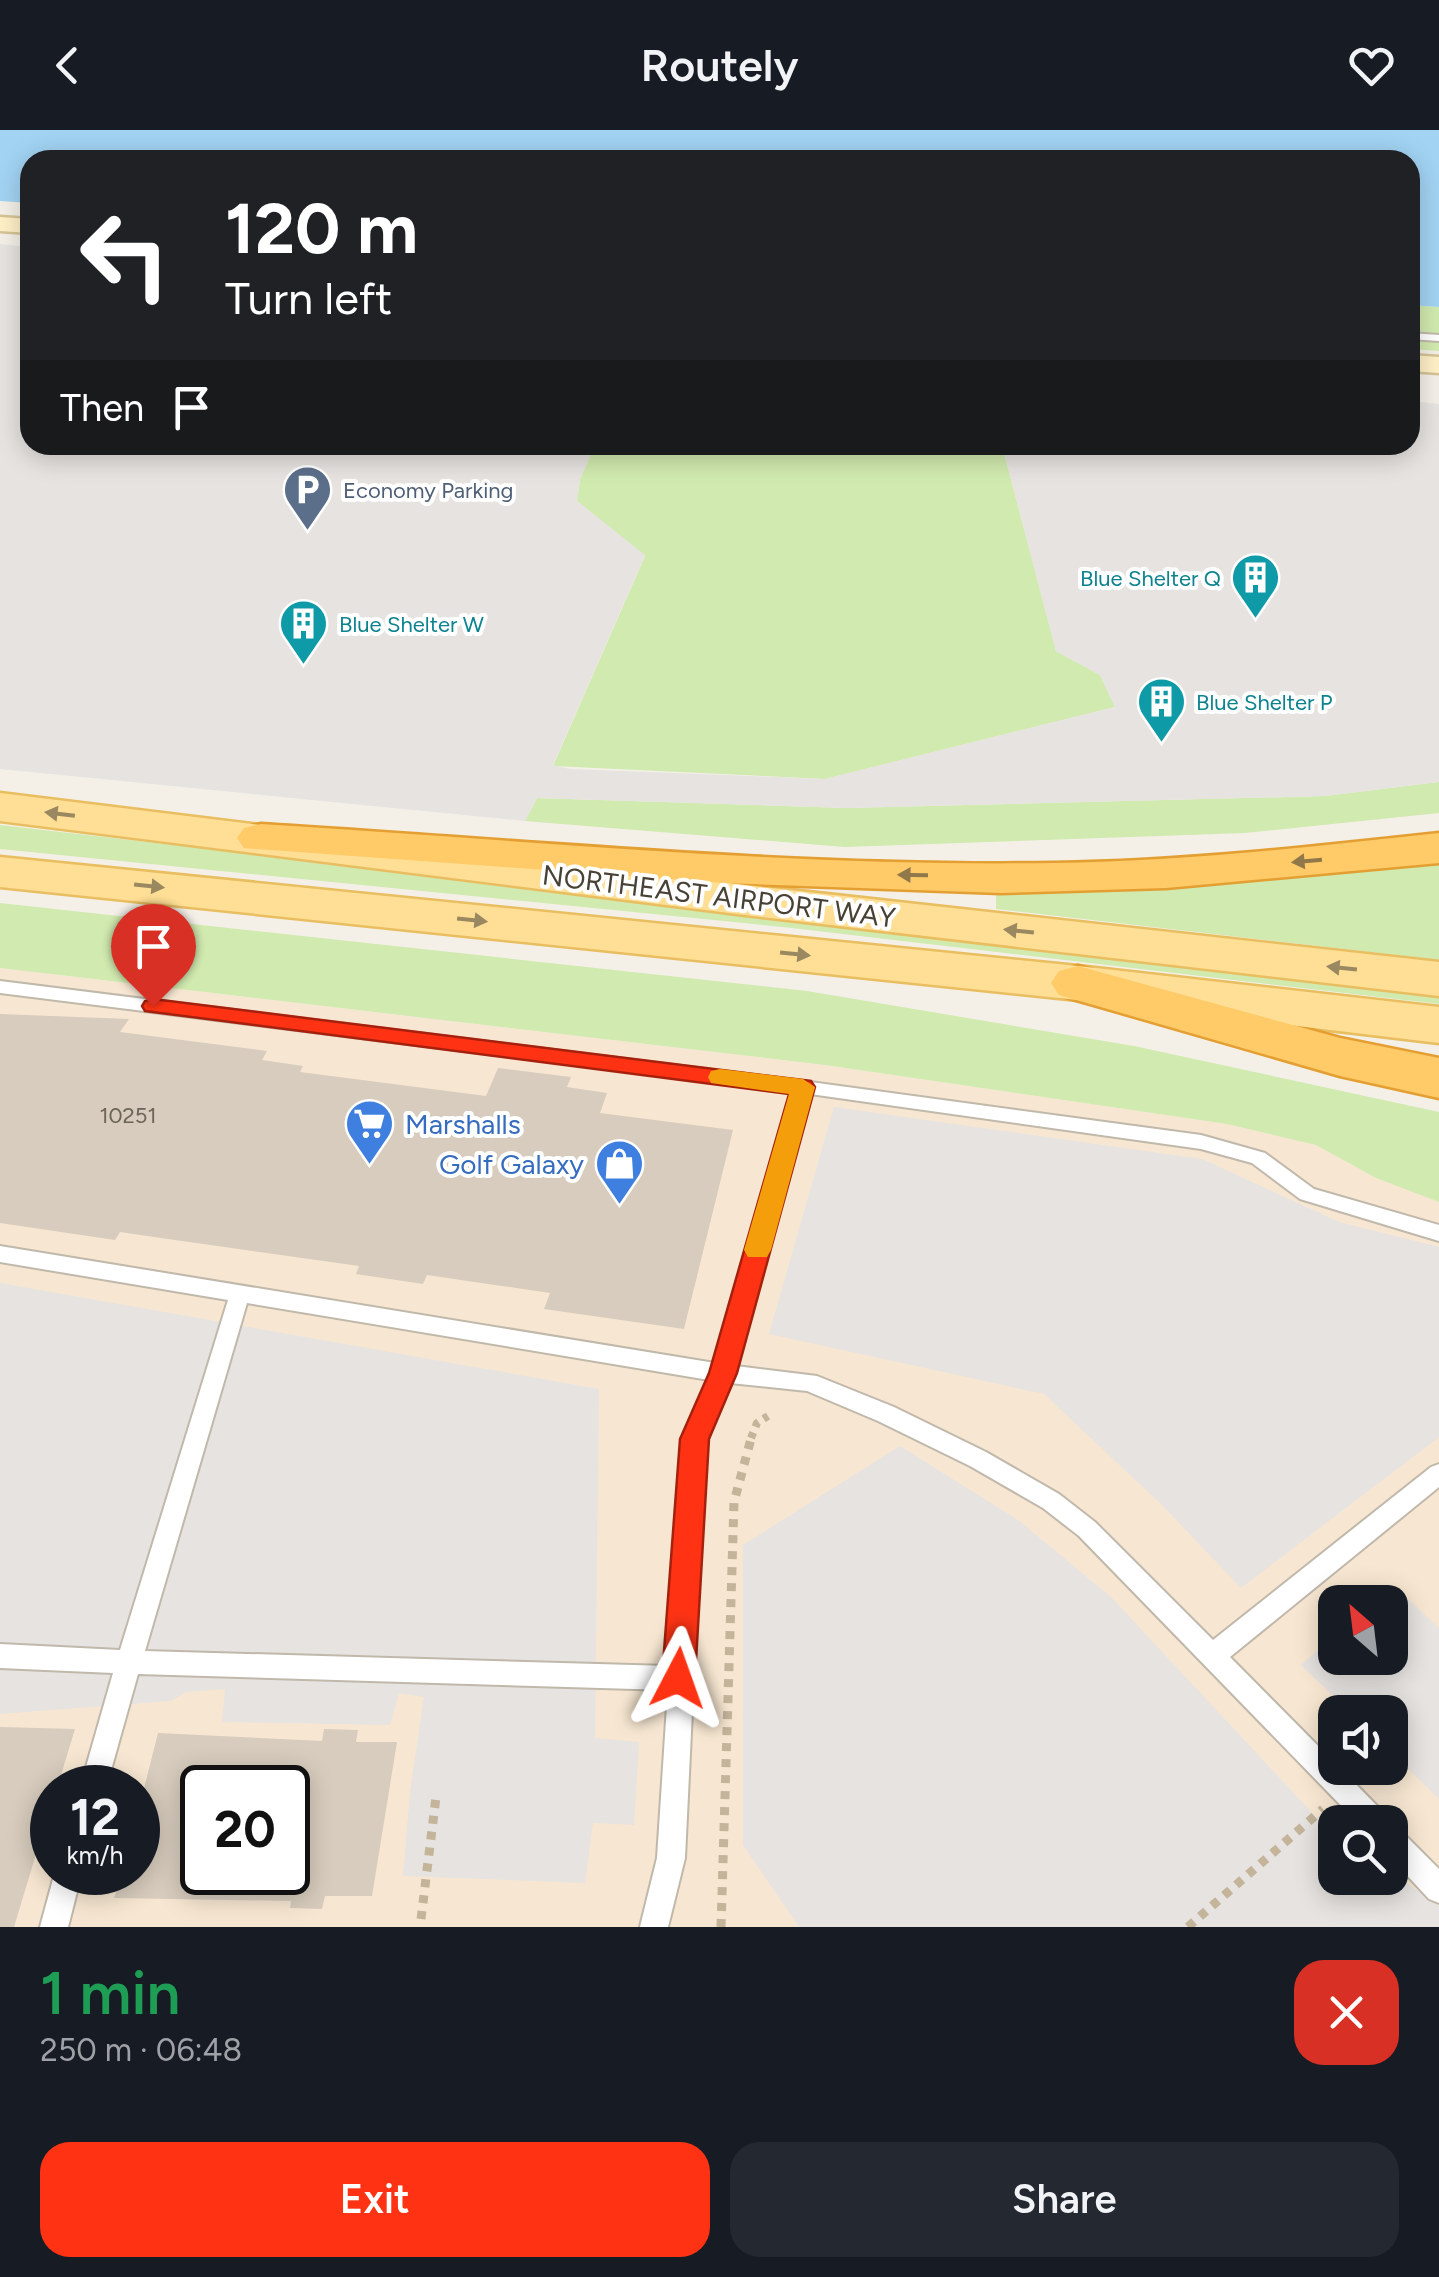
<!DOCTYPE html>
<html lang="en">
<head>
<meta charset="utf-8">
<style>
	body { margin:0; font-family:Figtree,sans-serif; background:#242831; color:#f1f3f6; height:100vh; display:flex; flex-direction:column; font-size:38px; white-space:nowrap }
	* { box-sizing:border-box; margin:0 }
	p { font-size:32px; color:#9ea1a6 }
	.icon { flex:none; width:55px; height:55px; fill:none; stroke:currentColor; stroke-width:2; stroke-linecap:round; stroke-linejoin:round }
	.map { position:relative; height:1797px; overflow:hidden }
	.drawer { display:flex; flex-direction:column; background:#171b24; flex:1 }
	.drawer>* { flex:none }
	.top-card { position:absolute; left:20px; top:20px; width:1400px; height:305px; border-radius:30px; box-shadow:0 5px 25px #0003; background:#202124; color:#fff; overflow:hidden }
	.needle { width:65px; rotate:332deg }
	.buttons { position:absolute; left:1318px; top:1455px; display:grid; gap:20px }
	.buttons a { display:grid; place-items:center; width:90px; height:90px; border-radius:20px; background:#171b24; box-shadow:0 5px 25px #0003; font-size:50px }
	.speed { position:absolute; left:30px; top:1635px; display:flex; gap:20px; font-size:50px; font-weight:700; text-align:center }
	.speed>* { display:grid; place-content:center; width:130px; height:130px; border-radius:50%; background:#171b24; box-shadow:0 5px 25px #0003; line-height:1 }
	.speed small { font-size:25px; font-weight:400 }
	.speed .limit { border:5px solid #111; border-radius:15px; background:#fff; color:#111 }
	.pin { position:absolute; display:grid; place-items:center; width:85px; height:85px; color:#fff; margin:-102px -42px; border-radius:50% 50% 50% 0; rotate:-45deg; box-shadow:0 0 10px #0007 }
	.pin .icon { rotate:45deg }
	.me { position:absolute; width:110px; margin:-55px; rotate:4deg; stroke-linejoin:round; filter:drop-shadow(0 0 8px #0008) }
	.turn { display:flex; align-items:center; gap:35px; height:210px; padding:0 40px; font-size:45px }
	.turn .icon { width:130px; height:130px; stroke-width:2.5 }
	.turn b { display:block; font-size:70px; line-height:85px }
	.then { display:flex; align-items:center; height:95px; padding:0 40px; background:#0003; gap:20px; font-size:38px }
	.round { display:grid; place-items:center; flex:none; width:105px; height:105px; border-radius:30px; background:#242831 }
	.headline { display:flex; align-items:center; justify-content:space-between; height:170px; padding:0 40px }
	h1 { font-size:60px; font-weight:600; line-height:75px; color:#1e9e55 }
	.cta { display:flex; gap:20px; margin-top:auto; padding:20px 40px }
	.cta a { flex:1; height:115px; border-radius:30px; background:#ff3314; color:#fff; font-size:40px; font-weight:600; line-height:115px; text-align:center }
	.cta a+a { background:#242831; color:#f1f3f6 }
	header { display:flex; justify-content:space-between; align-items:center; height:130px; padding:0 40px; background:#171b24; font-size:45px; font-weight:600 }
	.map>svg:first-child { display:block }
</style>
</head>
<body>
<header><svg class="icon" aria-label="back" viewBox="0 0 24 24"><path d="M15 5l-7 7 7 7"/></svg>Routely<svg class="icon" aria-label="heart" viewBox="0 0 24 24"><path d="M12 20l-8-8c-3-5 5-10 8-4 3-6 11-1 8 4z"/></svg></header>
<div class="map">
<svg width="1439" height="1797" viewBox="0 0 1439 1797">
	<rect width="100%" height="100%" fill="#f4f0e8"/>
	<path fill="#f7e7d2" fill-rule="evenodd" d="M0,838L825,935L1227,994L1316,1015L1376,1048L1439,1072V1797H0ZM1335,1472H1390V1528H1335ZM1335,1582H1390V1638H1335ZM52,1658H138V1742H52ZM202,1658H288V1742H202ZM1335,1692H1390V1748H1335Z"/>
	<path fill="#d1eaaf" d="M1410,175L1439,177V221L1410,219Z
		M595,315H1002L1056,521L1100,545L1115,577L825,649L553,636L645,426L577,371L580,349Z
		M1439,652V683L1245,703L845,717L525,691L537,668L848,678L1325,666Z
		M0,695L1439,861V874L783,797L0,719Z
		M1439,733V830L996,779V758L1320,745Z
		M0,773L807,861L1134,916L1439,982V1072L1376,1048L1316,1015L1227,994L825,935L0,838Z"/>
	<path fill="#e6e3e0" d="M0,114L30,117V315H595L580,349L577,371L645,425L553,635L570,639L825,649L1115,577L1100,545L1056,521L1002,315H1410V271L1439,274V652L1325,666L848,678L537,668L525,691L0,639Z
		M834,977L1202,1029L1339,1092L1439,1117V1307L1241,1458L1163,1376L1044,1264L769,1204Z
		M0,1153L599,1259L595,1608L639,1612L634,1695L593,1693L585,1753L403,1746L410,1662L424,1567L399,1563L390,1595L222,1592L225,1559L186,1562L171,1571L0,1584Z
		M900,1316L1018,1390L1111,1467L1315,1686L1335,1700V1748H1390V1741L1439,1776V1797H799L743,1715V1415Z
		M1394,1456L1439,1498V1669L1390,1621V1582H1350L1301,1535L1335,1506V1528H1390V1472H1373Z"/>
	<path fill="#a2d3f3" d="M0,0H1439V177L1410,175V30H30V73L0,71Z"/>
	<path fill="#d7ccbd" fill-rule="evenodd" d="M0,884L129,889L120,902L267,921L262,930L303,936L300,942L486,966L498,938L571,947L567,957L607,963L600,983L733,1000L684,1199L544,1179L550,1163L427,1145L423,1154L356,1144L359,1136L161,1108L120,1102L115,1110L0,1093Z
		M0,1597L75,1599L57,1658H52V1671L14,1797H0Z
		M324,1599L358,1600L356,1612H397L372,1766H325L322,1779L290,1778L291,1771L114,1768L123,1742H138V1682L158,1603L322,1611ZM202,1658H288V1742H202Z"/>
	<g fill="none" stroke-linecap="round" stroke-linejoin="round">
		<defs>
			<path id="service" d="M1410,203L1439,205V211L1410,209Z
				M0,851L803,951L1201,1005L1265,1023L1314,1059L1439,1095V1111L1300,1069L1252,1033L1201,1019L810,964L736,1236L817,1246L894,1277L986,1322L1059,1364L1095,1392L1213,1510L1431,1337L1439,1334V1357L1230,1527L1335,1633V1638H1340L1384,1683L1388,1692H1357L1079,1406L1043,1378L970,1336L878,1291L807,1261L730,1253L705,1309L685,1728L668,1797H640L657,1728L668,1560L138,1544L106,1658H80L113,1543L0,1538V1514L120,1520L228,1170L0,1132V1116L715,1233L792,962L0,863ZM247,1173L709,1250L683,1309L669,1536L145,1521Z
				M1390,1695L1399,1699L1439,1739V1773L1429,1769L1390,1727Z
				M55,1742H82L68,1797H40Z"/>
			<path id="secondary" d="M0,87L30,89V103L0,101Z
				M1410,225L1439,227V243L1410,241Z"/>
			<path id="primary" d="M0,663L745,755L1439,832V866L745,785L0,691Z
				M0,727L1078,836L1439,877V913L1078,870L0,757Z"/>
			<path id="motorway" d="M261,694C525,710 790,737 1054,733C1183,731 1311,717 1439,703V733L1166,758L1001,763L723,753L244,718L237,708L244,698Z
				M1078,836L1340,908L1439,928V968L1340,946L1059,865L1051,853L1059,841Z"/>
		</defs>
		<use href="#service" stroke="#c0b8aa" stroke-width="4"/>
		<use href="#secondary" stroke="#d6c496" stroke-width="5"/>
		<use href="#primary" stroke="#e9be61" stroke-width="5"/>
		<use href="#motorway" stroke="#e49f32" stroke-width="5"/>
		<path stroke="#c3b49a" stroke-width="8" stroke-dasharray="6 6" stroke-linecap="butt" d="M751,1308L757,1293L768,1286"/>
		<path stroke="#c3b49a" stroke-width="9" stroke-dasharray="8 8" stroke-linecap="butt" d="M421,1789L436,1667
			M721,1797L734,1372L752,1305
			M1188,1797L1323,1679"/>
		<use href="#service" fill="#fff" fill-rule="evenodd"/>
		<use href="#secondary" fill="#fff0c7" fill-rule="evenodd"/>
		<use href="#primary" fill="#ffdf96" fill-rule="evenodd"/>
		<use href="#motorway" fill="#ffca68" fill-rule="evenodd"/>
	</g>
	<defs><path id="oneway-solid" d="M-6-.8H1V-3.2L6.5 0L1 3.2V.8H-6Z" transform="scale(2.5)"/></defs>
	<g fill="#9a8861">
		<use href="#oneway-solid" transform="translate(60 684) rotate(-173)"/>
		<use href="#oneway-solid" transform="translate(149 756) rotate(6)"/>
		<use href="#oneway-solid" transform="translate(472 790) rotate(6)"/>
		<use href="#oneway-solid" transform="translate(1019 801) rotate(-174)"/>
		<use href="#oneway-solid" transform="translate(795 824) rotate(6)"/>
		<use href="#oneway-solid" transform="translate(1342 838) rotate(-174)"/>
	</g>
	<g fill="#91784a">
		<use href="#oneway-solid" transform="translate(1307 731) rotate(175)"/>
		<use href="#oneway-solid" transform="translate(913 745) rotate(-179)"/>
	</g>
	<path fill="#ff3314" stroke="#a6210d" stroke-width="2.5" d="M153,869L811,951L815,957L737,1243L709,1309L695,1548L690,1559L678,1564L667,1559L662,1548L680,1309L709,1243L789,964L145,881L142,876L145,871Z"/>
	<path fill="#f59e0b" d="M720,939L803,949L815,957L771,1120L767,1127H748L744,1120L789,964L711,953L708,947L711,941Z"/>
	<defs>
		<symbol id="parking-pin" viewBox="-11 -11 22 30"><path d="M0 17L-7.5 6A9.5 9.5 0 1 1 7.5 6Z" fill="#5c6f8a" stroke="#fff"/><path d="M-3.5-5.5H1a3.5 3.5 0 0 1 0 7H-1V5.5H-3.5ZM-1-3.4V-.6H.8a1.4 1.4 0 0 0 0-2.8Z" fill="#fff"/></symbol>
		<symbol id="building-pin" viewBox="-11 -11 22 30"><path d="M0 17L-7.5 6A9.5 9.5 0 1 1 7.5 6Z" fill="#0f9aa8" stroke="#fff"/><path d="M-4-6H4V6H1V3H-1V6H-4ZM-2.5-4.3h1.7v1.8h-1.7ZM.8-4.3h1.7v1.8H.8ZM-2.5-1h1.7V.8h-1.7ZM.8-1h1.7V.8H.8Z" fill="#fff"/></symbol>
		<symbol id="supermarket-pin" viewBox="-11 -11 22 30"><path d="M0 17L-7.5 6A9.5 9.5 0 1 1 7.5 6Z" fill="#3f7fe0" stroke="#fff"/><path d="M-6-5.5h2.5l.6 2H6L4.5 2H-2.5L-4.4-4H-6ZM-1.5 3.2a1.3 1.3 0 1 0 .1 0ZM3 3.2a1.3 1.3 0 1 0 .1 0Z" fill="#fff"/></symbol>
		<symbol id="shop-pin" viewBox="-11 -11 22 30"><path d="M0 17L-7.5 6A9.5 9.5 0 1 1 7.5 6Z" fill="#3f7fe0" stroke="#fff"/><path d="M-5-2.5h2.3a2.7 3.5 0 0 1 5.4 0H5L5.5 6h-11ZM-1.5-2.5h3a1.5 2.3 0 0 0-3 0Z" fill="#fff"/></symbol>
	</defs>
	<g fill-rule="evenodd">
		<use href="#parking-pin" x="280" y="332" width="55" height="75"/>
		<use href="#building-pin" x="1228" y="420" width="55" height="75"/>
		<use href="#building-pin" x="276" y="466" width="55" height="75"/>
		<use href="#building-pin" x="1134" y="544" width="55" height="75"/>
		<use href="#supermarket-pin" x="342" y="966" width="55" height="75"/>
		<use href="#shop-pin" x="592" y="1006" width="55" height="75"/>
	</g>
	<g text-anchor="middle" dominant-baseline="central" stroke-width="8" stroke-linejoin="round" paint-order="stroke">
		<g font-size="22" fill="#4e5e75" stroke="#fff" text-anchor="start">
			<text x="343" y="360">Economy Parking</text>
		</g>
		<g font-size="22" fill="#0d838f" stroke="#fff" text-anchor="start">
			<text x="1221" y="448" text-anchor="end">Blue Shelter Q</text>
			<text x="339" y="494">Blue Shelter W</text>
			<text x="1196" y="572">Blue Shelter P</text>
		</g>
		<g font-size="22" fill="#6c6458">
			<text x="128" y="985">10251</text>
		</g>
		<g font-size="28" fill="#484136" stroke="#fff">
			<text transform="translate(719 766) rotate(7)">NORTHEAST AIRPORT WAY</text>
		</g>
		<g font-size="28" fill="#366cbe" stroke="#fff" text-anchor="start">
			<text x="405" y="994">Marshalls</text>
			<text x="584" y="1034" text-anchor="end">Golf Galaxy</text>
		</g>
	</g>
</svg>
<div class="buttons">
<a><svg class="needle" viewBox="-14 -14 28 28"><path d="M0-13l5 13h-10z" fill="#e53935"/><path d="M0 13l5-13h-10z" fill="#9ea1a6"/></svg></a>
<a><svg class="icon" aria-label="sound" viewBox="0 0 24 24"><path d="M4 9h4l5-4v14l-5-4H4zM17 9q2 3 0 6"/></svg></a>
<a><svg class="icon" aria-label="search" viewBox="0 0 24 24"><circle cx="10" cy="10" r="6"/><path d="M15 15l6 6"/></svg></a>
</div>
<div class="speed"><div>12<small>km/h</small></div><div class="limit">20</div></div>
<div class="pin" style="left:153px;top:876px;background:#d93025"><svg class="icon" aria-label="arrive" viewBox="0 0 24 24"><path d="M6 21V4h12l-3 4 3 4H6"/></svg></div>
<svg class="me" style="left:678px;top:1548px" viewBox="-20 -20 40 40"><path d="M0-17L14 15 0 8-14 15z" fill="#ff3314" stroke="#fff" stroke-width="4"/></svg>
<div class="top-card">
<div class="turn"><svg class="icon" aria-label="left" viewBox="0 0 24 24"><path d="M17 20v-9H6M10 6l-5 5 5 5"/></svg><div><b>120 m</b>Turn left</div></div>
<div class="then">Then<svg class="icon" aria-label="arrive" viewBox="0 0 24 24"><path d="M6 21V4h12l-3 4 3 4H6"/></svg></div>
</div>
</div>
<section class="drawer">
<div class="headline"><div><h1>1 min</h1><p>250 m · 06:48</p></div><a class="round" style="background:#d93025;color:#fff"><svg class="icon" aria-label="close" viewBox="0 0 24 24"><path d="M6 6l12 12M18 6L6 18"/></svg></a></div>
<div class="cta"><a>Exit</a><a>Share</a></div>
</section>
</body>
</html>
